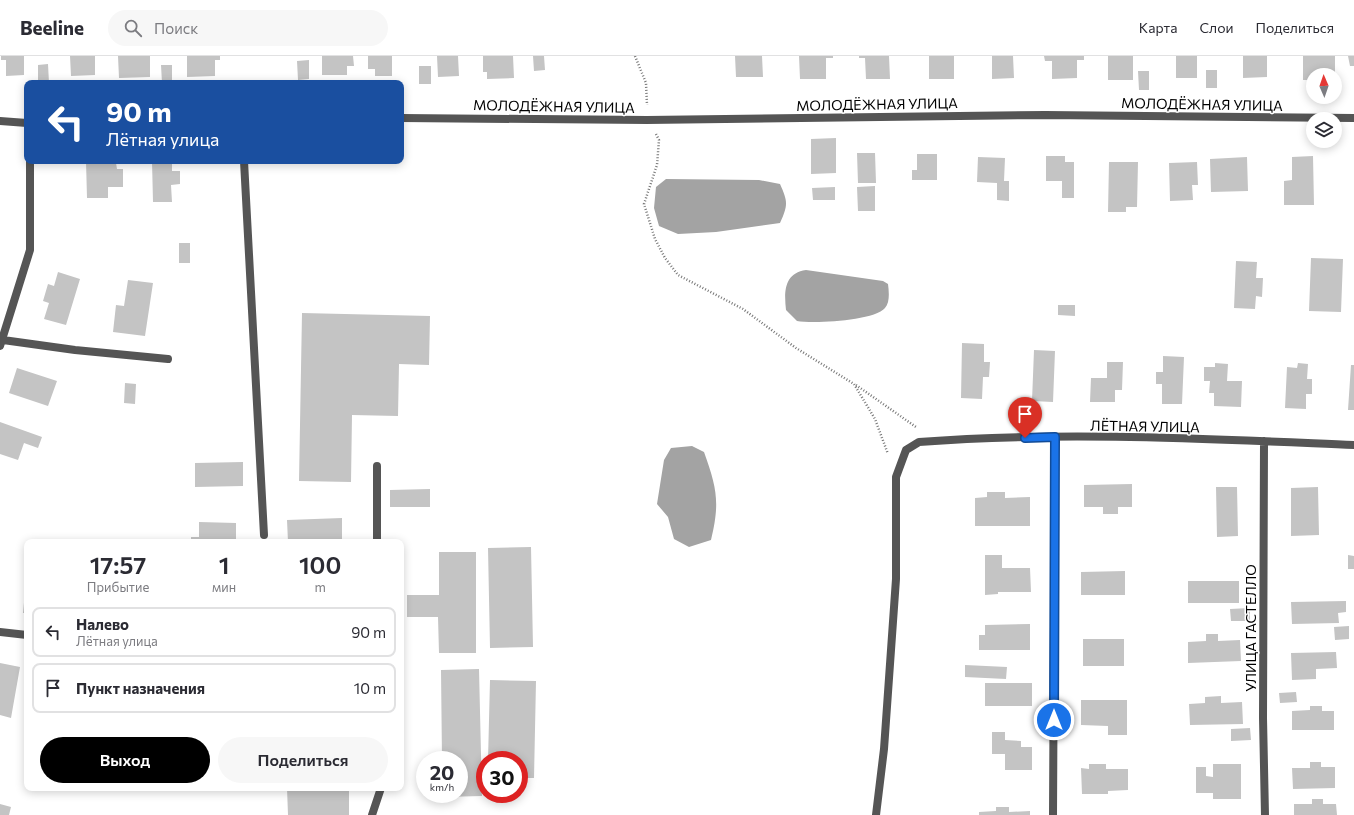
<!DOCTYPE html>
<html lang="ru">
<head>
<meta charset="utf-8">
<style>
	body { margin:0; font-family:Commissioner,sans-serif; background:#f7f7f7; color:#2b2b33; height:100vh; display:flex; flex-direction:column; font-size:15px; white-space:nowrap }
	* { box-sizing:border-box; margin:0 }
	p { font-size:13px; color:#7c7c81 }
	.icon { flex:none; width:22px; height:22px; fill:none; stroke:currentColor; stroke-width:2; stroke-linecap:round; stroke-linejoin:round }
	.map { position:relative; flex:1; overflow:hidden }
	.panel { position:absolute; left:24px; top:483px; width:380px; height:252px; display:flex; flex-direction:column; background:#fff; border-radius:8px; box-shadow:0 2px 10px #0003 }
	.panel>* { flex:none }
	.guide { position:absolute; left:24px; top:24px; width:380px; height:84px; border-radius:8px; box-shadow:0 2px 10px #0003; background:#1a4fa0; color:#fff; overflow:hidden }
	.needle { width:26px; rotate:358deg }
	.tools { position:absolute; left:1306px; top:12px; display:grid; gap:8px }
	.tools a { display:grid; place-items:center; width:36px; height:36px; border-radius:50%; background:#fff; box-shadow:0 2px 10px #0003; font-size:20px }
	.speed { position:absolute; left:416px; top:695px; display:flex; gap:8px; font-size:20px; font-weight:700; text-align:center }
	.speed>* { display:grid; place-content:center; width:52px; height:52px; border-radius:50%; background:#fff; box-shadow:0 2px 10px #0003; line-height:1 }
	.speed small { font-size:10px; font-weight:400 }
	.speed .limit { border:6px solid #d22; background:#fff; color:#111 }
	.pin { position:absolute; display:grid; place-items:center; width:34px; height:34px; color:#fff; margin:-41px -17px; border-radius:50% 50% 50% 0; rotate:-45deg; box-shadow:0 0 4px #0007 }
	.pin .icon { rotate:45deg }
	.me { position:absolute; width:44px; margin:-22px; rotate:0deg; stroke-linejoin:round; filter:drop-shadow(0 0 3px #0008) }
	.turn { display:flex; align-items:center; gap:14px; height:84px; padding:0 16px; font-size:18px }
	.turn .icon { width:52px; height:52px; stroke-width:2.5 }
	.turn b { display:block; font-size:28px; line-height:34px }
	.eta { display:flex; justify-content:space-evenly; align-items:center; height:68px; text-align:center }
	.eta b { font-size:24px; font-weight:600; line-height:28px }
	.action { display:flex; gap:8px; margin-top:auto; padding:8px 16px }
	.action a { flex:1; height:46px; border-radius:24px; background:#000; color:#fff; font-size:16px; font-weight:600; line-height:46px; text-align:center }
	.action a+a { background:#f7f7f7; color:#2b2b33 }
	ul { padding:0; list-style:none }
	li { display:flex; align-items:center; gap:12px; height:50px; margin:0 8px 6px; padding:0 8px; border:2px solid #e1e1e2; border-radius:8px }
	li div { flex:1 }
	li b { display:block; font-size:15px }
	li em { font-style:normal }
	header { display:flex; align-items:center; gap:24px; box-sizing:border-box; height:56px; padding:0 20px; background:#fff; border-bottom:1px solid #e1e1e2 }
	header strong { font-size:19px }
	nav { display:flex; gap:22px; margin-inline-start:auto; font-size:14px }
	.search { width:280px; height:36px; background:#f7f7f7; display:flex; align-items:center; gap:10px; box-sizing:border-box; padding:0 14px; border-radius:22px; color:#7c7c81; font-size:15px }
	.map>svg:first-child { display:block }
</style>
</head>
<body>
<header>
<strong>Beeline</strong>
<div class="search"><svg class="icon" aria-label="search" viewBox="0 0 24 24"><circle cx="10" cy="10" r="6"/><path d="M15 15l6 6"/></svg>Поиск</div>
<nav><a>Карта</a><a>Слои</a><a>Поделиться</a></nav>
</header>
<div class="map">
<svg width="1354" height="759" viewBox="0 0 1354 759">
	<rect width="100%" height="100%" fill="#fff"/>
	<path fill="#a3a3a3" d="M666,123L759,124L780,128C788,146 788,149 780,167L716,176L678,178L659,170L654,152L656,131Z
		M806,214L883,225L888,228C889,236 890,246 885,252C874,265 813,268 797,265L786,254C784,236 784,217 806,214Z
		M692,390L704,396C717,432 720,447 711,484L689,491L674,483L668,461L657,448L664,404L671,392Z"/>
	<path fill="#c4c4c4" d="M1,0H24V19L6,20V4H1Z
		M70,0H95V19L71,20Z
		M118,0H150V21L119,22Z
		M187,0H220V4H215V20L187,21Z
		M322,0H353L354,10H347V19H322Z
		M368,0H392V20H375V13H368Z
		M437,0H458L459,20L438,21Z
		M483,0H513L514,22L487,23V16H483Z
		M533,0H544L545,14L534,15Z
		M735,0H762L763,21H736Z
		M799,0H833V2H826V23H800Z
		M859,0H889L890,23H866L865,2H859Z
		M929,0H954V23H929Z
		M992,0H1013L1014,22L992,23Z
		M1044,0H1084V4H1077V22L1052,23V5H1045Z
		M1108,0H1133V24H1108Z
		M1176,0H1197V22H1176Z
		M1243,0H1267V21L1243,22Z
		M1303,0H1335V19H1313V24H1303Z
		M1348,0H1354V10H1350Z
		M309,4V23L298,24L297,5Z
		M48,8L49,27H38V9Z
		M161,9H172V27H162Z
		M419,10H431V28H419Z
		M1206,14H1217V32H1206Z
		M1138,15H1149V34H1139Z
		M836,82V117L811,118V83Z
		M857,97H875L876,127H858Z
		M917,98H937V124H912V114H917Z
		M1046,100H1065V106H1074V142H1062V125H1046Z
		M1313,100L1314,149H1284V125L1292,124V101Z
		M978,101L1005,102L1004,125H1009V145L997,144V127L977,126Z
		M1247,101L1248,135L1211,136L1210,103Z
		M86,105H109V107H116L117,113H123V131H108V142H87Z
		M152,105H172V115H180V128L171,129L172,146H153Z
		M1109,106H1138L1137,151H1126V156H1108Z
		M1197,106L1198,129H1192L1193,144L1170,145L1169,107Z
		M875,130V155H858L857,131Z
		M835,131V144H813L812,132Z
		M179,187H190V207H179Z
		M1311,202L1343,203L1341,256L1309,255Z
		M1236,205L1257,206L1256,222H1263L1262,241L1256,240L1255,253L1234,252Z
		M58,216L80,223L66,269L44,263L49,247L43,245L48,228L54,230Z
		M128,224L153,227L145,280L113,276L116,249L124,250Z
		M1058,249H1075V260L1058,259Z
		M302,257L430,260L429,309L399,308L398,360L352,359L351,426L299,425Z
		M962,287L984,288V306H990L989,321H983L982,343L961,342Z
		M1034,294L1055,295L1053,346L1032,345Z
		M1163,300L1184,301L1182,348H1162V328H1156V316H1163Z
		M1107,306H1123L1122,334H1115V346H1090L1091,322H1107Z
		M1215,307L1228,308L1227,325H1242L1241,351L1214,350V337H1209L1210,325H1204V311H1215Z
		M1298,307L1308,308L1307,323H1312V338H1306V353L1285,352L1287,311L1297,312Z
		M1351,309H1354V354H1348Z
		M17,312L57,325L48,350L9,337Z
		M125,327L136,328L135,348L124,347Z
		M0,366L42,381L38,392L24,387L18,404L0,398Z
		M243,406V430L195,431V407Z
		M1132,428V451H1118V458H1103V451H1084V429Z
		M1216,431H1237L1238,480L1217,481Z
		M1318,431L1319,479L1291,480V432Z
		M430,433V451H390V434Z
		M987,436H1005V442L1030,441V470H975V442L987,441Z
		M342,462V486H288L287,464Z
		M199,466L236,467V486H191V481H199Z
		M531,491L533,591L490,592L488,492Z
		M439,496H476V597H439L438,561H407V539H439Z
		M985,499H1002V512H1030L1031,536H998V538L985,539Z
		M1348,499L1354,500V513H1348Z
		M1125,515V539H1081V516Z
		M1188,525H1239V547H1188Z
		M25,536H27V557H23Z
		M1346,545V556L1338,557L1339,567L1292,568L1291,546Z
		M1250,552V565H1231L1230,553Z
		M1030,568V594H979V579H985V569Z
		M1349,570V583L1335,584L1334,571Z
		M1206,578H1218V585L1240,584L1241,605L1188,607V586L1206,585Z
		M1083,583H1124V610H1083Z
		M1336,596L1337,612L1316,613V623L1292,624L1291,597Z
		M0,607L20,611L11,662L0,659Z
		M965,609L1007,611L1006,623L965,621Z
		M479,613L482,740L443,741V738H459V704H442L441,614Z
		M490,624L536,625L534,722H519V704H488Z
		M985,627H1032V650H985Z
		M1296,636L1297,646L1280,647L1279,637Z
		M1221,640V647L1242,646L1243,668L1190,669L1189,648L1205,647V641Z
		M1081,644H1127V679H1108V670L1081,669Z
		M1310,650H1322V655H1334V674H1292V655L1310,654Z
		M1250,672L1251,684L1231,685V673Z
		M992,676H1005V684L1021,685V691H1032V714H1005V698H992Z
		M1310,706H1321V711H1335V732L1293,733L1292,712H1310Z
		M1089,708H1106V713H1128V734L1108,735V738H1082L1081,712L1089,713Z
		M1213,708H1241V743H1213V737H1196V711H1206V720L1213,721Z
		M287,732H349V759H288Z
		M1312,743H1323V748H1336L1337,759H1294V748H1312Z
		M0,748L11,751L9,759H0Z
		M996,751H1009V756L1030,755V759H979V756L996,755Z"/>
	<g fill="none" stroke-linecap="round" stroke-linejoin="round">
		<path stroke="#777" stroke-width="2.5" stroke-dasharray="1 2" stroke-linecap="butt" d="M635,0L646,27L647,49
			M656,78L659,84L657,109L644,148L655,183L665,202L678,219L743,253L796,292L854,328L875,363L888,398
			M856,329L916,371"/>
		<path stroke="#555" stroke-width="8" d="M244,105L264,479
			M377,486V410
			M372,759L381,732"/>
		<path stroke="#555" stroke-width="8" d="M401,62L647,64L1045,59L1354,62
			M0,65L27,67
			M3,284L75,294L168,303
			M0,290L30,194V105
			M1264,385L1263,662L1265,759
			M0,576L27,579
			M876,759L884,693L896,523V421L906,394L919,386C1063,375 1209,383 1354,389
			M1053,759L1055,381"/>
	</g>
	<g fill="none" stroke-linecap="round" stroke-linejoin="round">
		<defs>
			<path id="route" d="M1025,382L1055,381L1054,664"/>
		</defs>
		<use href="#route" stroke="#114b97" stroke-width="10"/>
		<use href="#route" stroke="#1a73e8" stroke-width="7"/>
	</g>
	<g text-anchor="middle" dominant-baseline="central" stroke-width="3" stroke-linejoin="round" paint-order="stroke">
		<g font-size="14" fill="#000" stroke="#fff">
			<text transform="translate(877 48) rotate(-1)">МОЛОДЁЖНАЯ УЛИЦА</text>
			<text transform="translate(1202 48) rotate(1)">МОЛОДЁЖНАЯ УЛИЦА</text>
			<text transform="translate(554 50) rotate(1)">МОЛОДЁЖНАЯ УЛИЦА</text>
			<text transform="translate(1145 370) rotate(1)">ЛЁТНАЯ УЛИЦА</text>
			<text transform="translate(1250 572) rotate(-90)">УЛИЦА ГАСТЕЛЛО</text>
		</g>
	</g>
</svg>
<div class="tools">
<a><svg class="needle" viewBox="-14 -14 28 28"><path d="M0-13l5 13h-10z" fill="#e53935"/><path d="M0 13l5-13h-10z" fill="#7c7c81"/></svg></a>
<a><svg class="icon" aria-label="layers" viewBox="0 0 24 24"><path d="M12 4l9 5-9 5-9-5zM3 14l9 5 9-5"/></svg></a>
</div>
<div class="speed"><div>20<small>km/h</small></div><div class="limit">30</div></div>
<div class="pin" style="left:1025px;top:382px;background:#d93025"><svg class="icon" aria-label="arrive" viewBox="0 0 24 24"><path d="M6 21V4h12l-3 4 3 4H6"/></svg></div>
<svg class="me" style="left:1054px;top:664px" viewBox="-20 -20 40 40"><circle r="17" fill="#1a73e8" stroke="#fff" stroke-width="3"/><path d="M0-11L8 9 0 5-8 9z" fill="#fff"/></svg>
<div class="guide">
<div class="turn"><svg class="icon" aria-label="left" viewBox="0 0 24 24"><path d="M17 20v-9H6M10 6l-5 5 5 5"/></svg><div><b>90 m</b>Лётная улица</div></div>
</div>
<section class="panel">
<div class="eta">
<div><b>17:57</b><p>Прибытие</p></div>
<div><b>1</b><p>мин</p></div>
<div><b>100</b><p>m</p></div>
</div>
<ul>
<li><svg class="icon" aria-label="left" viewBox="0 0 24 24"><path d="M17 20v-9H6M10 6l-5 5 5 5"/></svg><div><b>Налево</b><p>Лётная улица</p></div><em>90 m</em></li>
<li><svg class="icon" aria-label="arrive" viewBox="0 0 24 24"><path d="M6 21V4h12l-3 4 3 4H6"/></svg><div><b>Пункт назначения</b></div><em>10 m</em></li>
</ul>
<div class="action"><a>Выход</a><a>Поделиться</a></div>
</section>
</div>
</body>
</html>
